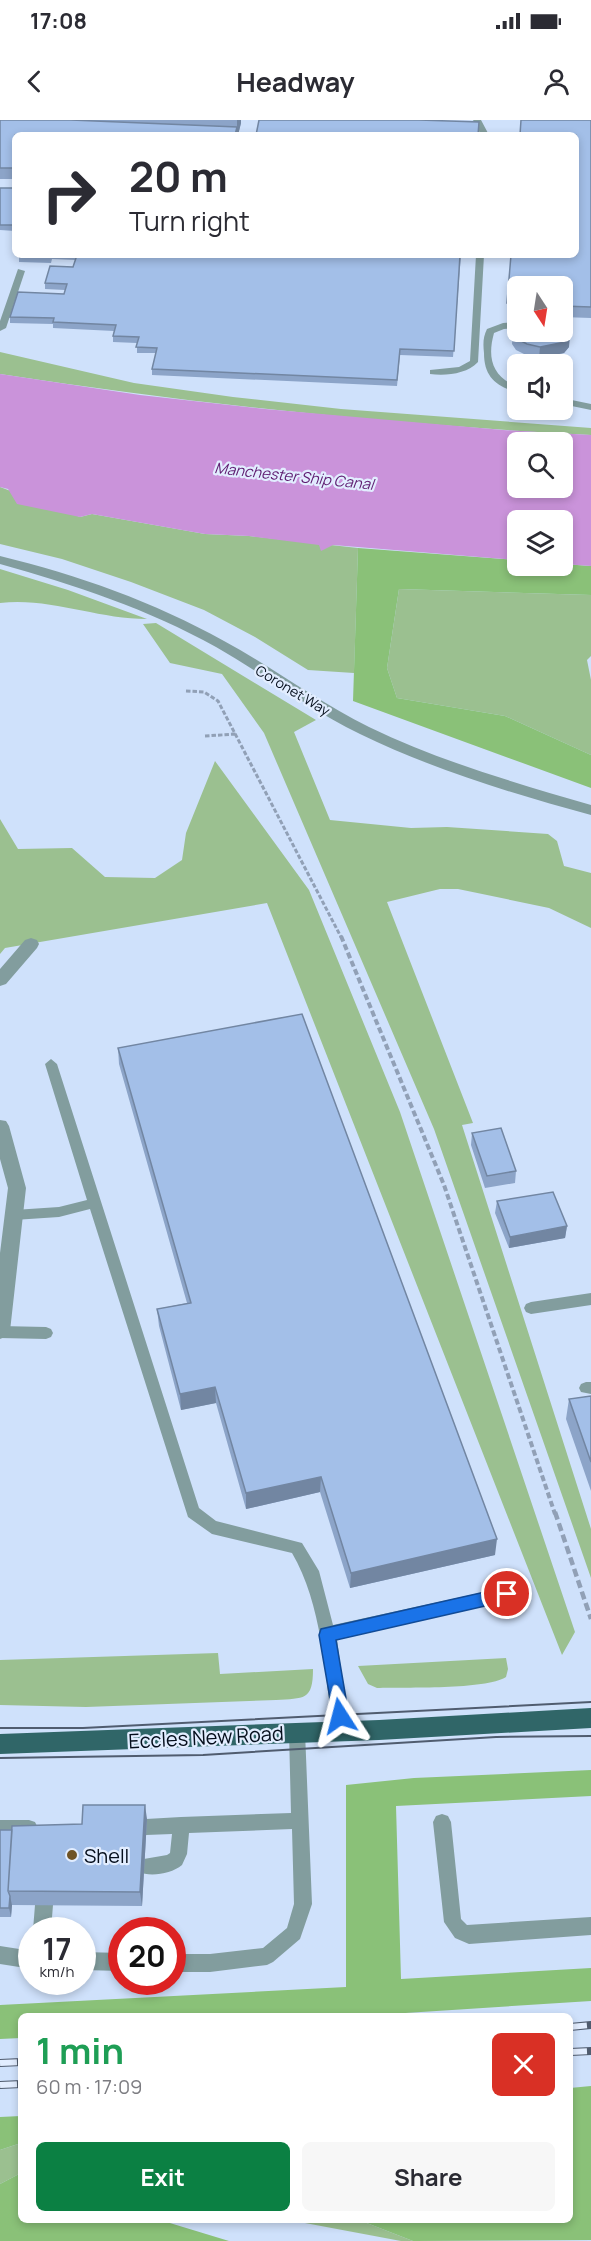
<!DOCTYPE html>
<html lang="en">
<head>
<meta charset="utf-8">
<style>
	body { margin:0; font-family:Manrope,sans-serif; background:#f7f7f7; color:#2b2b33; height:100vh; display:flex; flex-direction:column; font-size:22px; white-space:nowrap }
	* { box-sizing:border-box; margin:0 }
	p { font-size:20px; color:#7c7c81 }
	.icon { flex:none; width:33px; height:33px; fill:none; stroke:currentColor; stroke-width:2; stroke-linecap:round; stroke-linejoin:round }
	.map { position:relative; flex:1; overflow:hidden }
	.panel { position:absolute; left:18px; top:1893px; width:555px; height:210px; display:flex; flex-direction:column; background:#fff; border-radius:9px; box-shadow:0 3px 9px #0003 }
	.panel>* { flex:none }
	.guide { position:absolute; left:12px; top:12px; width:567px; height:126px; border-radius:9px; box-shadow:0 3px 9px #0003; background:#fff; color:#2b2b33; overflow:hidden }
	.needle { width:39px; rotate:168deg }
	.tools { position:absolute; left:507px; top:156px; display:grid; gap:12px }
	.tools a { display:grid; place-items:center; width:66px; height:66px; border-radius:9px; background:#fff; box-shadow:0 3px 9px #0003; font-size:30px }
	.speed { position:absolute; left:18px; top:1797px; display:flex; gap:12px; font-size:30px; font-weight:700; text-align:center }
	.speed>* { display:grid; place-content:center; width:78px; height:78px; border-radius:50%; background:#fff; box-shadow:0 3px 9px #0003; line-height:1 }
	.speed small { font-size:15px; font-weight:400 }
	.speed .limit { border:9px solid #d22; background:#fff; color:#111 }
	.pin { position:absolute; display:grid; place-items:center; width:51px; height:51px; color:#fff; margin:-26px; border:3px solid #fff; border-radius:50%; box-shadow:0 2px 6px #0007 }
	.me { position:absolute; width:66px; margin:-33px; rotate:351deg; stroke-linejoin:round; filter:drop-shadow(0 0 4px #0008) }
	.turn { display:flex; align-items:center; gap:21px; height:126px; padding:0 18px; font-size:27px }
	.turn .icon { width:78px; height:78px; stroke-width:2.5 }
	.turn b { display:block; font-size:42px; line-height:51px }
	.round { display:grid; place-items:center; flex:none; width:63px; height:63px; border-radius:9px; background:#f7f7f7 }
	.head { display:flex; align-items:center; justify-content:space-between; height:102px; padding:0 18px }
	h1 { font-size:36px; font-weight:700; line-height:45px; color:#1e9e55 }
	.button { display:flex; gap:12px; margin-top:auto; padding:12px 18px }
	.button a { flex:1; height:69px; border-radius:9px; background:#0b8043; color:#fff; font-size:24px; font-weight:700; line-height:69px; text-align:center }
	.button a+a { background:#f7f7f7; color:#2b2b33 }
	.status { display:flex; justify-content:space-between; align-items:center; height:42px; padding:0 30px; background:#fff; direction:ltr }
	.status svg { height:16px; fill:currentColor }
	header { display:flex; justify-content:space-between; align-items:center; height:78px; padding:0 18px; background:#fff; font-size:27px; font-weight:700 }
	.map>svg:first-child { display:block }
</style>
</head>
<body>
<div class="status"><b>17:08</b><svg viewBox="0 0 49 12"><path d="M0 12V9h3v3zM5 12V6h3v6zM10 12V3h3v9zM15 12V0h3v12zM26 1h20v11H26zM47 4h2v5h-2z"/></svg></div>
<header><svg class="icon" aria-label="back" viewBox="0 0 24 24"><path d="M15 5l-7 7 7 7"/></svg>Headway<svg class="icon" aria-label="person" viewBox="0 0 24 24"><circle cx="12" cy="8" r="4"/><path d="M4 21q1-7 8-7t8 7"/></svg></header>
<div class="map">
<svg width="591" height="2121" viewBox="0 0 591 2121">
	<rect width="100%" height="100%" fill="#cfe1fb"/>
	<path fill="#9bc090" d="M0,232L134,263L233,277L341,289L591,308V315C393,305 196,284 0,254Z
		M0,367L80,397L92,394L205,414L249,416L358,428L354,553L308,550L255,517L204,490L131,462L62,439L0,424Z
		M0,449L68,470L147,499C97,499 49,477 0,483Z
		M399,469L591,475V536L587,540L591,560V635L505,596L397,578L387,548Z
		M156,503L316,600L294,612L330,700L411,708L447,707L548,714L557,721L564,746L591,753V808L549,788L458,769H440L387,782L473,1003L462,1005L591,1409V1458L434,1009L264,613L222,554L170,543L143,504Z
		M215,641L309,770L400,992L575,1512L562,1535L267,783L5,828L0,834V699L18,729L72,728L105,757L155,758L182,740L186,713Z
		M218,1533L220,1554L313,1549C313,1581 304,1578 276,1580L86,1587L0,1585V1540Z
		M506,1538L508,1549L506,1557C485,1570 406,1567 377,1568L368,1564L358,1546Z
		M21,2023V2053L0,2064V2030Z
		M289,2100H359L413,2121H401Z"/>
	<path fill="#8ac178" d="M358,428L517,440L518,446H562L563,444L591,446V475L399,469L387,548L397,578L505,596L591,635V668L353,581Z
		M591,1650V1676L396,1686L401,1859L591,1848V1881L359,1896H21V1918L0,1919V1885L346,1867V1665L414,1658Z
		M591,1966V2120L413,2121L359,2100H570V1968Z
		M21,1996V2023L0,2030V1997Z
		M21,2053V2100H160L229,2121H0V2064Z"/>
	<path fill="#ca93da" fill-rule="evenodd" d="M0,254L140,275L265,289L503,310L591,315V446L563,444L562,400H518L517,440L333,425L321,431L319,425L249,416L205,414L92,394L80,397L17,384L8,369L0,367ZM518,322H562V368H518Z"/>
	<g fill="none" stroke-linecap="round" stroke-linejoin="round">
		<path stroke="#91a0b6" stroke-width="3" stroke-dasharray="4.5 2" stroke-linecap="butt" d="M186,571L204,572L218,581L341,817
			M205,616L236,614"/>
		<path stroke="#91a0b6" stroke-width="4" stroke-dasharray="6 3" stroke-linecap="butt" d="M341,816L444,1065L555,1394"/>
		<path stroke="#91a0b6" stroke-width="4.5" stroke-dasharray="8 4" stroke-linecap="butt" d="M555,1392L591,1499"/>
		<path fill="#829d9e" fill-rule="evenodd" d="M473,0H481L489,15H481Z
			M476,135H484L478,242C467,254 446,256 430,254V250L459,247L470,241Z
			M18,149L25,151L6,208L0,211V201Z
			M518,202V208L504,209L494,213C487,238 492,257 518,267V273C496,266 484,257 484,233C483,224 483,217 487,209L503,203Z
			M562,278L591,284V290L562,284Z
			M51,939L57,944L199,1388L216,1401L302,1423L319,1451L333,1505L507,1467L513,1469L515,1474L513,1479L507,1481L337,1519L349,1611L347,1616L341,1619L335,1616L333,1611C325,1554 322,1484 292,1433L212,1414L188,1397L90,1089L59,1097L14,1100L9,1099L7,1095L9,1091L14,1090L59,1087L87,1080L45,944Z
			M591,1173V1185L531,1194L526,1192L524,1188L526,1184L531,1182Z
			M0,1206L46,1207L51,1209L53,1213L51,1217L46,1219L0,1218Z
			M586,1262H591V1274L581,1272L579,1268L581,1264Z
			M297,1604L303,1607L305,1612L312,1784L300,1819L273,1842L267,1845L210,1852H172V1834H210L263,1828L287,1808L294,1784L292,1709L189,1713L187,1734L182,1745C171,1754 151,1757 138,1752L135,1746L138,1740L167,1735L170,1733L172,1714L146,1715L140,1713L137,1707L140,1701L146,1699L181,1697L291,1693L289,1612L291,1607Z
			M442,1694L448,1696L451,1702L461,1799L467,1805L591,1797V1815L469,1824L455,1818L444,1802L433,1702L436,1696Z
			M0,1700H29L35,1702L38,1708L35,1714L29,1716H0Z
			M44,1776L50,1779L53,1785L51,1810H33L35,1785L38,1779Z
			M0,1826L32,1831V1849L0,1844Z
			M82,1832L122,1833V1851L82,1850Z"/>
		<path fill="#829d9e" fill-rule="evenodd" d="M31,818L37,820L39,824L37,828L6,864L0,866V849L25,820Z
			M0,1000L6,1001L9,1006L26,1068L10,1211L7,1216L0,1219V1133L8,1068L0,1039Z"/>
		<path fill="#829d9e" fill-rule="evenodd" d="M0,436C78,455 154,482 224,521C274,548 318,582 369,607C439,641 516,663 591,685V695C513,674 432,649 360,614C309,589 265,555 216,527C148,489 75,465 0,444Z"/>
		<path fill="#306668" fill-rule="evenodd" d="M591,1588V1608L379,1620L0,1634V1614L379,1600Z"/>
		<path stroke="#505c6f" stroke-width="2" d="M0,1608H83L591,1582
			M0,1638L203,1635L496,1617L591,1616"/>
		<defs>
			<path id="rail" d="M570,1907L591,1905
				M570,1932L591,1931
				M0,1943L21,1942
				M0,1965L21,1964"/>
		</defs>
		<use href="#rail" stroke="#505c6f" stroke-width="8"/>
		<use href="#rail" stroke="#e2edff" stroke-width="6" stroke-dasharray="17" stroke-linecap="butt"/>
	</g>
	<path fill="#8ca4c8" d="M0,0H241V3L238,15H15V59H0Z
		M591,0V198L562,197V166H518V195L507,194L511,135Z
		M0,68H15V111L0,110Z
		M19,135H461L453,237L400,235L397,266L152,255V249L156,233H137V223L113,222V216L114,211L53,208V204L10,203V197L64,174L65,170L45,169V163L73,147L76,140L52,139L51,143L19,142Z
		M513,212L569,227L564,233L539,238L526,235L516,230L512,224Z
		M118,928L495,1435L350,1468L320,1372L246,1389L216,1283L181,1290L159,1206L157,1189L187,1183L119,944Z
		M472,1013L516,1051L515,1063L485,1068L471,1025Z
		M497,1081L567,1106L565,1118L509,1128L495,1093Z
		M591,1276V1371L566,1299L569,1279Z
		M147,1699L142,1786L12,1785L11,1797H0V1710Z"/>
	<path fill="#7286a2" d="M237,0H241V3L238,15H235L237,7Z
		M570,216L569,227L564,233L539,238L540,227Z
		M567,1106L565,1118L509,1128L510,1117Z
		M215,1267L216,1283L181,1290L180,1274Z
		M321,1357L320,1372L246,1389V1373Z
		M497,1419L495,1435L350,1468L351,1453Z
		M145,1685L147,1699L142,1786L140,1772Z
		M10,1776L12,1785L11,1797L9,1788Z"/>
	<path fill="#a3bfe8" stroke="#7286a2" stroke-width="1.5" d="M0,0H71L237,7L235,15H15V48H0Z
		M259,0H419L479,2L478,15H256Z
		M521,0H591V187L562,186V166H518V183H507L511,135H576V15H520Z
		M0,68H15V105H0Z
		M19,135H51L50,137L19,136Z
		M77,135H460L454,231L400,229L397,260L152,249L157,228L136,227L139,217L113,216L116,205L53,202L54,198L10,197L18,172L64,174L67,164L45,163L50,146L73,147Z
		M562,204L569,209L570,216L565,222L540,227L527,224L517,219L513,212L516,206L518,205V212H562Z
		M302,894L497,1419L351,1453L321,1357L246,1373L215,1267L180,1274L157,1189L191,1183L118,928Z
		M501,1008L516,1051L487,1056L472,1013Z
		M553,1072L567,1106L510,1117L497,1081Z
		M591,1276V1342L569,1279Z
		M83,1685H145L140,1772L8,1771L12,1706L82,1704Z
		M0,1710H12L8,1771L10,1776L9,1788H0Z"/>
	<path fill="#1a73e8" stroke="#114b97" stroke-width="1.5" d="M507,1467L513,1469L515,1474L513,1479L507,1481L336,1520L349,1596L346,1602L340,1604L334,1602L319,1515L321,1509Z"/>
	<circle fill="#6f5426" stroke="#e2edff" stroke-width="2" cx="72" cy="1735" r="6"/>
	<g text-anchor="middle" dominant-baseline="central" stroke-width="4.5" stroke-linejoin="round" paint-order="stroke">
		<g font-size="14" fill="#050e1c" stroke="#e2edff">
			<text transform="translate(293 570) rotate(31)">Coronet Way</text>
		</g>
		<g font-size="15" font-style="italic" fill="#5d1a6f" stroke="#e2edff">
			<text transform="translate(294 356) rotate(6)">Manchester Ship Canal</text>
		</g>
		<g font-size="20" fill="#050e1c" stroke="#e2edff">
			<text transform="translate(206 1617) rotate(-3)">Eccles New Road</text>
		</g>
		<g font-size="20" fill="#050e1c" stroke="#e2edff" text-anchor="start">
			<text x="84" y="1735">Shell</text>
		</g>
	</g>
</svg>
<div class="tools">
<a><svg class="needle" viewBox="-14 -14 28 28"><path d="M0-13l5 13h-10z" fill="#e53935"/><path d="M0 13l5-13h-10z" fill="#7c7c81"/></svg></a>
<a><svg class="icon" aria-label="sound" viewBox="0 0 24 24"><path d="M4 9h4l5-4v14l-5-4H4zM17 9q2 3 0 6"/></svg></a>
<a><svg class="icon" aria-label="search" viewBox="0 0 24 24"><circle cx="10" cy="10" r="6"/><path d="M15 15l6 6"/></svg></a>
<a><svg class="icon" aria-label="layers" viewBox="0 0 24 24"><path d="M12 4l9 5-9 5-9-5zM3 14l9 5 9-5"/></svg></a>
</div>
<div class="speed"><div>17<small>km/h</small></div><div class="limit">20</div></div>
<div class="pin" style="left:507px;top:1474px;background:#d93025"><svg class="icon" aria-label="arrive" viewBox="0 0 24 24"><path d="M6 21V4h12l-3 4 3 4H6"/></svg></div>
<svg class="me" style="left:340px;top:1596px" viewBox="-20 -20 40 40"><path d="M0-17L14 15 0 8-14 15z" fill="#1a73e8" stroke="#fff" stroke-width="4"/></svg>
<div class="guide">
<div class="turn"><svg class="icon" aria-label="right" viewBox="0 0 24 24"><path d="M7 20v-9h11M14 6l5 5-5 5"/></svg><div><b>20 m</b>Turn right</div></div>
</div>
<section class="panel">
<div class="head"><div><h1>1 min</h1><p>60 m · 17:09</p></div><a class="round" style="background:#d93025;color:#fff"><svg class="icon" aria-label="close" viewBox="0 0 24 24"><path d="M6 6l12 12M18 6L6 18"/></svg></a></div>
<div class="button"><a>Exit</a><a>Share</a></div>
</section>
</div>
</body>
</html>
